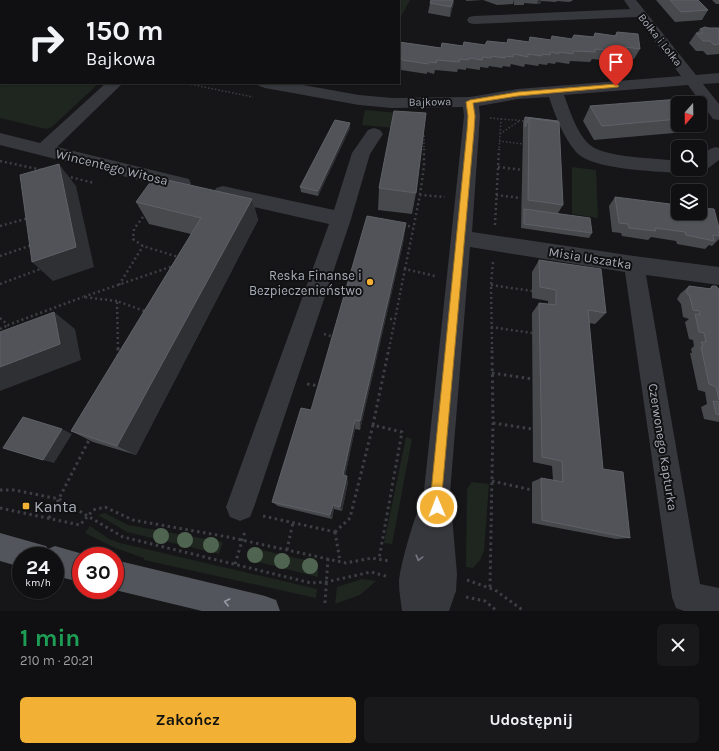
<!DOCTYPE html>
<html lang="pl">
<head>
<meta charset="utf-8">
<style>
	body { margin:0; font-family:Karla,sans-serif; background:#19191b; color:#f1f3f6; height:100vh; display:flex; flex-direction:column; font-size:15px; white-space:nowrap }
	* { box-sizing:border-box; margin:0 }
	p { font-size:13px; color:#9c9d9f }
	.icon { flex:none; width:22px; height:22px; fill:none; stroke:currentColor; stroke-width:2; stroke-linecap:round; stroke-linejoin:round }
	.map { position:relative; height:611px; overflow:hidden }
	.sheet { display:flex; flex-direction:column; background:#101012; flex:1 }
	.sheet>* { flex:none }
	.top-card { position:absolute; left:0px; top:0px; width:400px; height:84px; box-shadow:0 1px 3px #0004,0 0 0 1px #303032; background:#101012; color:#f1f3f6; overflow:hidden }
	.needle { width:26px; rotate:200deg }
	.controls { position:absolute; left:671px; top:96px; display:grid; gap:8px }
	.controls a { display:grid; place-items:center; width:36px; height:36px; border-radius:6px; background:#101012; box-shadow:0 1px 3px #0004,0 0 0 1px #303032; font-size:20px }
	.speed { position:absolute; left:12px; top:547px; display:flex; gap:8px; font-size:20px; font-weight:700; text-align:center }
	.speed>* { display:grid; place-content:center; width:52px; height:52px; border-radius:50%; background:#101012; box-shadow:0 1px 3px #0004,0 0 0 1px #303032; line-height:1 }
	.speed small { font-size:10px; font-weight:400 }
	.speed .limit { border:6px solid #d22; background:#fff; color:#111 }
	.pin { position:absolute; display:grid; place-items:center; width:34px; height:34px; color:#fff; margin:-41px -17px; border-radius:50% 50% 50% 0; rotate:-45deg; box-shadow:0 0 4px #0007 }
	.pin .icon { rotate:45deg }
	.me { position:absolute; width:44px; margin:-22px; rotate:359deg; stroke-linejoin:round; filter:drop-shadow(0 0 3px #0008) }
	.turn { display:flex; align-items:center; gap:14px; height:84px; padding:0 20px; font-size:18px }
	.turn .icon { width:52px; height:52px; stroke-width:2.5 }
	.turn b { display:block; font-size:28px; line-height:34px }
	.round { display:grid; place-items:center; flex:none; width:42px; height:42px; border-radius:6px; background:#19191b }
	.headline { display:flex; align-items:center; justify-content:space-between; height:68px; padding:0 20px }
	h1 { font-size:24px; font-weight:700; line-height:30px; color:#1e9e55 }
	.action { display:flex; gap:8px; margin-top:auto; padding:8px 20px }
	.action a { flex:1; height:46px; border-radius:6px; background:#f2b134; color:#111; font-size:16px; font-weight:700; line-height:46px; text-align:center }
	.action a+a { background:#19191b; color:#f1f3f6 }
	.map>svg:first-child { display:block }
</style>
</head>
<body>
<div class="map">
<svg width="719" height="611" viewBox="0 0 719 611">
	<rect width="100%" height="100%" fill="#161618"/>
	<path fill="#1e261f" d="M234,0H410L399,20V1H232Z
		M0,17L1,83H99L52,127L46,129L0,118Z
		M365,110L399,113L396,128L362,125Z
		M572,167L596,170L598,218L572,214Z
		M406,437L412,439L392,544L384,543Z
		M472,482L489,484L484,551L480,560L473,568L466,567L467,489Z
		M105,513L128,525L223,542L219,554L127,532L98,515Z
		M90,526L109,539L120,543L317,589L316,598L144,560V558L115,548L85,533Z
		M253,548L318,563V577L250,560Z
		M362,579L376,581L360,595L335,604L337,587Z"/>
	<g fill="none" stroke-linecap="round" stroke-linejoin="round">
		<path stroke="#3d3f44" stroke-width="1.5" stroke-dasharray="1.5 2" stroke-linecap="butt" d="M33,0L35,1
			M184,83L253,97
			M490,118L501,119L499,150
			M501,119L526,121
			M500,134L519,121
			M420,135L424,136V150
			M499,141L523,144"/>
		<path stroke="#3d3f44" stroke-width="2.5" stroke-dasharray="2 3" stroke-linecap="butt" d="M0,161L42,170
			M498,167L523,170
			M66,176L94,183
			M420,195L424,166V149
			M496,195L520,198
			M146,213L134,229L133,239L143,246L178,257
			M403,225L413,227
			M495,225L499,149
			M0,226L29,218
			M0,256L32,245
			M405,269L420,195L445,197
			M0,284L43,268
			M119,285L143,246
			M491,285L532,291
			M117,301L83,297L173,266
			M0,318L8,325L83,297
			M390,319H396
			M491,327L532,333
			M0,329L8,325
			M324,334L334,337
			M118,349L117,301L147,312
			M389,349L405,269L435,276
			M492,349L491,285L493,262"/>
		<path stroke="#3d3f44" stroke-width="3" stroke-dasharray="2.5 3.5" stroke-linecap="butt" d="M118,348V356
			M492,373L532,379
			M307,384L320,386
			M493,423L532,429
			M373,425L389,348
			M492,481L532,490
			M0,490H14L59,499L123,537L311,583L326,582L371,572L389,577
			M0,508L80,525L93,510L105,507L133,520L228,537L346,563L372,558L389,561
			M263,516L335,532
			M49,518L90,438
			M335,532L350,518L373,425L402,432L379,559
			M335,532L340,561
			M287,550L293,522
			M235,564L245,531
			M467,580L495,590L524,611
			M490,587L493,423L492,348
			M466,597L485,601L497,611
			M325,603L328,558"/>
		<path fill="#37383d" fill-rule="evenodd" d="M221,0H236L220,1Z
			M624,0H636L696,75L719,73V83L703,84L719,104V120L713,119L688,85L564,95C570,111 577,134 590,145C605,158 657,158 678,161V169H686L684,172L678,173C654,171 592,170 576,152C563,137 555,115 549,97L518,99L479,106L480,116L472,232L634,256L719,267V285L646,275L700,584L719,588V611H684L676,608L672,597L625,272L470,247L450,493L457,574L456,591L449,611H402C401,602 399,592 399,583C399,568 415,513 423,500L464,116L463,107L392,108L359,105L265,88L259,86L257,83H292L359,95L392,98L470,97L518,89L681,76L636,17L474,24L469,23L467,20L469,17L474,16L630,9Z
			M0,1H1V10H0Z
			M106,83H123L57,147L189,179L191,184L189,189L182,191L0,145V133L40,143Z
			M374,128L380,130L383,134L370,154L351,219L254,507L250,517L240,521L230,517L226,507L329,224L223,200L216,198L214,193L216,188L223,186L334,210L352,153L368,130Z
			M716,147L719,148V160C711,166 705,173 694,169H700V156L710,149Z"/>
		<path fill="#53555c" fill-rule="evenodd" d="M0,533L46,546L48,549L55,546L90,556H81V582L55,576V556H21V567L0,561Z
			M115,560L265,596L276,600L280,611H202L115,590Z"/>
	</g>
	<g fill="#506452">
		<circle cx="161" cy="536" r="8"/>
		<circle cx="185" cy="540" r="8"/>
		<circle cx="211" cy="545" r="8"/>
		<circle cx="255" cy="555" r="8"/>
		<circle cx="282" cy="561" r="8"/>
		<circle cx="310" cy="566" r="8"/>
	</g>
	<path fill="#47494d" d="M70,0H127L128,1H70Z
		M431,0H454L450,17L428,13L430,3Z
		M466,0H514L513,4L497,5L483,0L466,1Z
		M514,0H573L572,1L569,2L557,1L556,2L541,1L540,4H537L524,3V5H514Z
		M656,0H698L708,10L702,20L675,22Z
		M712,0H719V4H716Z
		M719,28V54L707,55L703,51H696L689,43L696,33H697L700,29Z
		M617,32L640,49L634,59L621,57L620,59L613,58L612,61L592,59L590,62L570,61L569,64L556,62L555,64L548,63L547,65L539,64L538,66L525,64L524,67L511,64L510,67L503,66L502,68L489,66L488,68L480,67V70L466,68V70L458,69L457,72L435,70L434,74L427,72V74L401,70V68H399V42L441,48L572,39L574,35L593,37L595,33L614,36Z
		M678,103V125H700V107L708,117L697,131L594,140L583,121L590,106Z
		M525,117L558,121L563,205L558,213L592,233L589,238L521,228L523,132V122Z
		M350,123V128L318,196L301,192L300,187Z
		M379,188L416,193L412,214L378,210Z
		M615,197L719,228V239L712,246L709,245L705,249L677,244L676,241L651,237L648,240L622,236L621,233L612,232L609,206Z
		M252,199L258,220L136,455L93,442L71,431L191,234L149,224L136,202Z
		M404,239L360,430L355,429L345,476L348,482L342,511L334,509L332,519L278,506L272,502L311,410Z
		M539,260L606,313L595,324L589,323L603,469L630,538L616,539L532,523V482L541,478L553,480L552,466L533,462L532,313L539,303L548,304V301L532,298V272Z
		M689,286L709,289L712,286L719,289V422L704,419L701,407L707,404L705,392L698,390L690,353H692L691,349L694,346L693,340L689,339L685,322L689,319L683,317L681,304L677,299L680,294Z"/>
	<path fill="#2f3033" d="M453,0H454V3L450,17L451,7Z
		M538,0H541L540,4H537Z
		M350,123V128L318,196V191Z
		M59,164L76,186L94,267L53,281L32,262Z
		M252,199L258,220L136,455L117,446Z
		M406,223L404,239L360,430V421Z
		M54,312L75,329L81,360L0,391V367Z
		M355,420V429L344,481L343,475Z
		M62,429L72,434L54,463L43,460Z
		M347,476L348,482L342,511L340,507Z
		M333,505L334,509L332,519L330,515Z"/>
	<path fill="#525359" stroke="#5f6168" d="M87,0H127L125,1H86Z
		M431,0H453L451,7L430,3Z
		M670,0H698L708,10L681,12Z
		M705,27L709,28H719V44L714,45L710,41H703L696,33H703L700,29Z
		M617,32L638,34L640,49L625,47L626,49L617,48V51L595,49V52L573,51V54L559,52V54L551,52L550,55L542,54V56L528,54V57L514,54L513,57L506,56L505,58L491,56V58L483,57L482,60L469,58L468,60L460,59L459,62L437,60L436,63L429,62L428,64L402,60V58H399V42L441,48L442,43L463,46L464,42L485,45L487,41L507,43L508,39L529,42L530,37L551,40L552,36L572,39L574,35L594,37L595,33L616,36Z
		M693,98L697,103H678V119L602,126L590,106Z
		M700,107L708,117H700Z
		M394,111L426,113L416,193L379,188Z
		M525,117L558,121V122L529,118L525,127Z
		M529,118L559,122L563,205L528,200Z
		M335,120L350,123L318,191L300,187Z
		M59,164L76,247L32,262L20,175Z
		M154,177L252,199L117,446L71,431L201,218L136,202Z
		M615,197L678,205V213H700V208L714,209L719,228V236L713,235L714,241L686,235L685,232L655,228L656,231L629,228L628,224L619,223Z
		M524,209L590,218L592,233L524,224Z
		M367,216L406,223L360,421L355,420L343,475L347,476L340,507L333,505L330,515L272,502L301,408L311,410Z
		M539,260L601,269L606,313L588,310L603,469L623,472L630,538L542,520L541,478L563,482L562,461L542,457L539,303L556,305V290L540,287Z
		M689,286L711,289L712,286H716L719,289V400L716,387L709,384L701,347H703L701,342H706L704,333L699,332L695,314L700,315L699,311L693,310L690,297L686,292Z
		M54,312L60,344L0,367V332Z
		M713,401L719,402V415L716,414Z
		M23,417L62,429L43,460L3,448Z"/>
	<defs><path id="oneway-chevron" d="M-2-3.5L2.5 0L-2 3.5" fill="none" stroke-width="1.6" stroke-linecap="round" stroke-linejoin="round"/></defs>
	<use stroke="#757881" href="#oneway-chevron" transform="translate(419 558) rotate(105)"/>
	<use stroke="#979ba6" href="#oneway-chevron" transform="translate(227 602) rotate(-167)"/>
	<path fill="#f2b134" stroke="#9d7322" d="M616,84L619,86L618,87L518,96L473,103L475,116L474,131L442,493L443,507L441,511L437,512L433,511L431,493L467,131L468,116L466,102L470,100L518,92Z"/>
	<g fill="#f2b134" stroke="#111113" stroke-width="1.5">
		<circle cx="370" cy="282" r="4"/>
		<rect x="22" y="502" width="8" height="8" rx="2"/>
	</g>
	<g text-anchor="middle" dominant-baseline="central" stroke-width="4" stroke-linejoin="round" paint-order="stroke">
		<g font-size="11" fill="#a8adb8" stroke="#111113">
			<text transform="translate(660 40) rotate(52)">Bolka i Lolka</text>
			<text transform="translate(430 102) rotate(-1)">Bajkowa</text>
		</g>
		<g font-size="13" fill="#a8adb8" stroke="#111113">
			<text transform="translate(112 167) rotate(14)">Wincentego Witosa</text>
			<text transform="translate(590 258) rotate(9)">Misia Uszatka</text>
			<text transform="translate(663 447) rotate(81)">Czerwonego Kapturka</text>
		</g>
		<g font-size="13" fill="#a8adb8" stroke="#111113" text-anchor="end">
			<text x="362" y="275">Reska Finanse i<tspan x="362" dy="15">Bezpieczenieństwo</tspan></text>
		</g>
		<g font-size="16" fill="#a8adb8" stroke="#111113" text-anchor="start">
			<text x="34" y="506">Kanta</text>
		</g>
	</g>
</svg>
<div class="controls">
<a><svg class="needle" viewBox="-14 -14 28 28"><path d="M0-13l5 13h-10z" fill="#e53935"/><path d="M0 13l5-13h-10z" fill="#9c9d9f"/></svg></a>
<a><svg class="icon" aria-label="search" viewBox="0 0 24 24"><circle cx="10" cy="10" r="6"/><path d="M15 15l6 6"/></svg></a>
<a><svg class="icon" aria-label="layers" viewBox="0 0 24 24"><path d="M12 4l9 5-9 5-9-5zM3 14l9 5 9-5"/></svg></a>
</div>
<div class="speed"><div>24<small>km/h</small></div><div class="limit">30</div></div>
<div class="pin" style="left:616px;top:86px;background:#d93025"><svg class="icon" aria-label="arrive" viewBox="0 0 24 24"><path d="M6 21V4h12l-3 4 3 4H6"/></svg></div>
<svg class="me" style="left:437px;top:507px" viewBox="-20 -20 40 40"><circle r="17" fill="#f2b134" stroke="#fff" stroke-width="3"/><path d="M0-11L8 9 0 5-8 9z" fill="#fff"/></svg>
<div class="top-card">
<div class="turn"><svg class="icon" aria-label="right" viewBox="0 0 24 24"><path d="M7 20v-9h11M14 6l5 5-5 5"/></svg><div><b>150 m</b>Bajkowa</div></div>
</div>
</div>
<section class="sheet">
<div class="headline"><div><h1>1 min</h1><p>210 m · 20:21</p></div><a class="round"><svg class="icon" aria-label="close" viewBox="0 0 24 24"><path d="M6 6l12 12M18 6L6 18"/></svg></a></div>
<div class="action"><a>Zakończ</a><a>Udostępnij</a></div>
</section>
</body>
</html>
